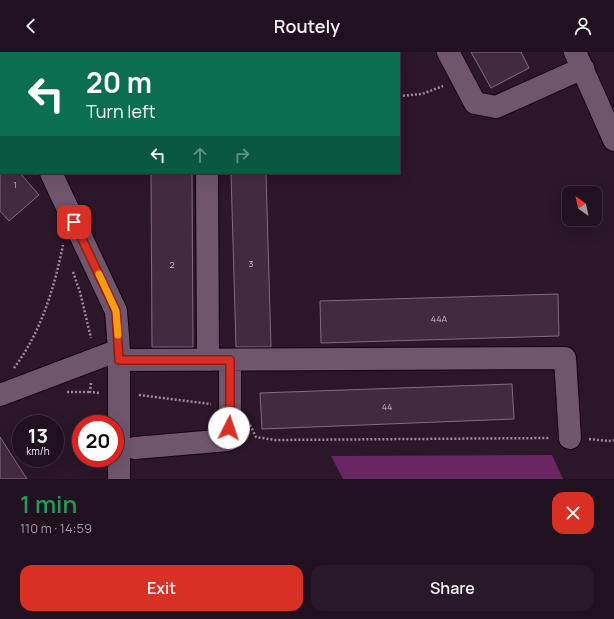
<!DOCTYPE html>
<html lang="en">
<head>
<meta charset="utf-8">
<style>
	body { margin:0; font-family:Manrope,sans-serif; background:#291928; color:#f1f3f6; height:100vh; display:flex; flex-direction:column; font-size:15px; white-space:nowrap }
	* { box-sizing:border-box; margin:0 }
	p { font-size:13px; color:#a29da4 }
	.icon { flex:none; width:22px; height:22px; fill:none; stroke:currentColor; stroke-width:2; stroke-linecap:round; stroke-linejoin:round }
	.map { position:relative; height:427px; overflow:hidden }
	.details { display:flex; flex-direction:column; background:#21101f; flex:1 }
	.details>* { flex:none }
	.guide { position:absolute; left:0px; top:0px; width:400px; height:122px; box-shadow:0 4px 16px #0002,0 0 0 1px #3e303d; background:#0b6e4f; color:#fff; overflow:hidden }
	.needle { width:26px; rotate:327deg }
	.controls { position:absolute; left:562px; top:134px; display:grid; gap:8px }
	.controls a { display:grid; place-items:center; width:40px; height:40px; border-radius:8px; background:#21101f; box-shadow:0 4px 16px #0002,0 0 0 1px #3e303d; font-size:20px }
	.speed { position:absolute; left:12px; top:363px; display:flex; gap:8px; font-size:20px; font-weight:700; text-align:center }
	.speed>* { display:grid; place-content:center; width:52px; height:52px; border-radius:50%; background:#21101f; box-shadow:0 4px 16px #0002,0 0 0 1px #3e303d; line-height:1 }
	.speed small { font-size:10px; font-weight:400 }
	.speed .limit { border:6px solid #d22; background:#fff; color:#111 }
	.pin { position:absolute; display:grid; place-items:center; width:34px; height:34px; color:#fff; margin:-17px; border-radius:8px; box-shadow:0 2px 6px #0006 }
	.me { position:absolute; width:44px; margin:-22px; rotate:4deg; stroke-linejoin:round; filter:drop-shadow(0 0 3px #0008) }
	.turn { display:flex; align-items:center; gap:14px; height:84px; padding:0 20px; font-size:18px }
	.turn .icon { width:52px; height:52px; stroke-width:2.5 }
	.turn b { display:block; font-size:28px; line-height:34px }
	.lanes { display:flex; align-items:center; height:38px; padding:0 20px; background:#0003; justify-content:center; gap:20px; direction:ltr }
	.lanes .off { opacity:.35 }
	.round { display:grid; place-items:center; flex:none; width:42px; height:42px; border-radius:12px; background:#291928 }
	.head { display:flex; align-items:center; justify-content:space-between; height:68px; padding:0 20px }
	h1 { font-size:24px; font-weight:600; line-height:30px; color:#1e9e55 }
	.action { display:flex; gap:8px; margin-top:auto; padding:8px 20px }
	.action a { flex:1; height:46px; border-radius:12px; background:#d93025; color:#fff; font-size:16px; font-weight:600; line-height:46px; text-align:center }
	.action a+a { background:#291928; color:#f1f3f6 }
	header { display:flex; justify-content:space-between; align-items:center; height:52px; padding:0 20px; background:#21101f; font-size:18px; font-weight:600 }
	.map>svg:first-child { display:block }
</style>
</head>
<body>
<header><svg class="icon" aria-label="back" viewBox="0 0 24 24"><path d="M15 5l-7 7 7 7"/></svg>Routely<svg class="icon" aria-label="person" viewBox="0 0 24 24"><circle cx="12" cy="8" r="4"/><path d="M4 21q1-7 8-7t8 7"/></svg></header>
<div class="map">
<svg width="614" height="427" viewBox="0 0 614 427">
	<rect width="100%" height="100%" fill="#2c1629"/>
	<path fill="#6a2662" d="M552,403L563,427H343L331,404Z"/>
	<path fill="#432b3f" stroke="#856a80" d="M471,0H521L529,16L491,36Z
		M0,121H20L39,143L9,169L0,159Z
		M151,121H192L193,295H152Z
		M231,121H266L271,295H236Z
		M558,242L559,284L321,291L320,249Z
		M512,332L514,367L262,377L260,341Z
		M0,385L27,427H0Z"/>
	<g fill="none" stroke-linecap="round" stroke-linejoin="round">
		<defs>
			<path id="minor" d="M448,0L475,51L496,55L583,16
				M575,0L614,88
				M0,28L1,30
				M51,121L116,259L119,298V427
				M207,121L208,308
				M119,308L565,306L570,386
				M0,343L119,298
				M135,396L228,388L230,354V308"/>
		</defs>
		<use href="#minor" stroke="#130211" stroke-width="24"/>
		<path stroke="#9d8a9a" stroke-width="2.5" stroke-dasharray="2 2" stroke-linecap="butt" d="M171,0L175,1
			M80,1V0
			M399,44L422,42L443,34
			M0,52L1,54
			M73,220L80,240L91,286
			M14,316C41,280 54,237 63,193
			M91,331L90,340L100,341
			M67,340H90
			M139,343L211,352
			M250,373L256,385L275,388L550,386
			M589,387L609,389L614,388"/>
		<use href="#minor" stroke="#70566c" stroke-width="22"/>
	</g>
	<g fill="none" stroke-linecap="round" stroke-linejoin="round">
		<defs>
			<path id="route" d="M74,170L116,259L119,308H230V354L229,376"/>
		</defs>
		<use href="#route" stroke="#8d1f18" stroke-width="10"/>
		<use href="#route" stroke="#d93025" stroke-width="7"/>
		<path stroke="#f59e0b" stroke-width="7" d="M99,222L116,259L118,283"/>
	</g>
	<g text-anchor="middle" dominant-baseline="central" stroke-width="3" stroke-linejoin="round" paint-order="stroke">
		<g font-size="9" fill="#cebccb">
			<text x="15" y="132">1</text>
			<text x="251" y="211">3</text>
			<text x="172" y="212">2</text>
			<text x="439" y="266">44А</text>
			<text x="387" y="354">44</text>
		</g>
	</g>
</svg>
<div class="controls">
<a><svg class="needle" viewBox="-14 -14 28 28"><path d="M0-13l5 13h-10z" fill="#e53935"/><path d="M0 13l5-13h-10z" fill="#a29da4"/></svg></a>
</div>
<div class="speed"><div>13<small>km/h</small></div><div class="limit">20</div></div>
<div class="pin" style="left:74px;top:170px;background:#d93025"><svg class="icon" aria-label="arrive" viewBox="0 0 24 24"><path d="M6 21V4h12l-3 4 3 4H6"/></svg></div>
<svg class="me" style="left:229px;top:376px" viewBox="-20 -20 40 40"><circle r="19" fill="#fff"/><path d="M0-13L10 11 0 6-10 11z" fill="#d93025"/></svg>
<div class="guide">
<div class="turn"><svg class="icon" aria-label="left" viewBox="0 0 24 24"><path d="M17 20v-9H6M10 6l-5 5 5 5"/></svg><div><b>20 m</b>Turn left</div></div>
<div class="lanes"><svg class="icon" aria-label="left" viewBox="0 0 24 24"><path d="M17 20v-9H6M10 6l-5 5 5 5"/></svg><svg class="icon off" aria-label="ahead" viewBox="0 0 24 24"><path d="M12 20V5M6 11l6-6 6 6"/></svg><svg class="icon off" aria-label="right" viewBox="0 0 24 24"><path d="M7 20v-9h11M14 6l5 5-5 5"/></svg></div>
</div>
</div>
<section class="details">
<div class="head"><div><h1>1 min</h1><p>110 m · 14:59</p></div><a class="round" style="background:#d93025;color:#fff"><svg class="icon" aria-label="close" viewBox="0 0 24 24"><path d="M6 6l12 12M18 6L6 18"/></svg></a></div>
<div class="action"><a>Exit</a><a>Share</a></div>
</section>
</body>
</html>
